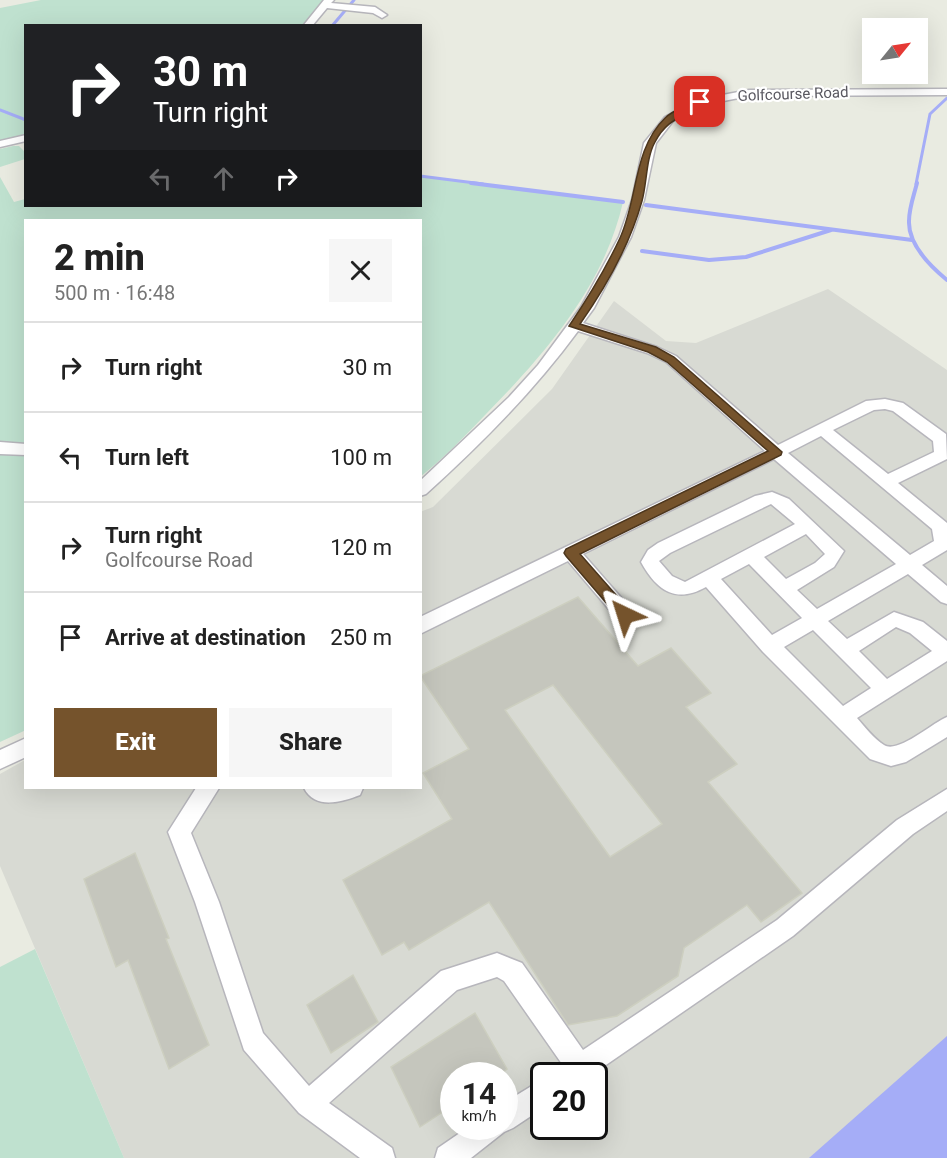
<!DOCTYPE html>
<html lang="en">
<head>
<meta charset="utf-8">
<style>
	body { margin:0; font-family:Roboto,sans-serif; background:#f6f6f6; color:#222; height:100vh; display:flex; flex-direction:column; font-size:22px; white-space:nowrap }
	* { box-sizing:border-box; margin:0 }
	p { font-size:20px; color:#767676 }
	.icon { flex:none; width:33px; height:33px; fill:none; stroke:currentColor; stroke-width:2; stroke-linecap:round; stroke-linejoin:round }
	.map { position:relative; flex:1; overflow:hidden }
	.drawer { position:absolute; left:24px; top:219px; width:398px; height:570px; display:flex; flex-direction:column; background:#fff; border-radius:0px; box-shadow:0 6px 24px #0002 }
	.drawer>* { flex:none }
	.guide { position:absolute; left:24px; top:24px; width:398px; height:183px; border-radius:0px; box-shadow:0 6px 24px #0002; background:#202124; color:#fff; overflow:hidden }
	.needle { width:39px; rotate:60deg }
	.tools { position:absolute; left:862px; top:18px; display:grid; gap:12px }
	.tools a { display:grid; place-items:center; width:66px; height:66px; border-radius:0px; background:#fff; box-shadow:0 6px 24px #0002; font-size:30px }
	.speed { position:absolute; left:440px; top:1062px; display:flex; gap:12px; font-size:30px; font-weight:700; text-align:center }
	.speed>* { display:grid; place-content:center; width:78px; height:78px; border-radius:50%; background:#fff; box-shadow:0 6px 24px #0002; line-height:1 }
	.speed small { font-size:15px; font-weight:400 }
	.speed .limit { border:3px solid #111; border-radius:9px; background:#fff; color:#111 }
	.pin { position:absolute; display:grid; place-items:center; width:51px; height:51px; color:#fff; margin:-26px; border-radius:12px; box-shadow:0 3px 9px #0006 }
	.me { position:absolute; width:66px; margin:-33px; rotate:319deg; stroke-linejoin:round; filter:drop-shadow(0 0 4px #0008) }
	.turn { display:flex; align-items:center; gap:21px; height:126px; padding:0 30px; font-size:27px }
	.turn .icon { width:78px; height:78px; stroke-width:2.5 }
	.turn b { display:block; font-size:42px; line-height:51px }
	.lanes { display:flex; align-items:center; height:57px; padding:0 30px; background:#0003; justify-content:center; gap:30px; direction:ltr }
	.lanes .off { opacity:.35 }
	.round { display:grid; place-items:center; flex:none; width:63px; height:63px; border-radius:0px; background:#f6f6f6 }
	.overview { display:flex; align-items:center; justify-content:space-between; height:102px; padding:0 30px }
	h1 { font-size:36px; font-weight:800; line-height:45px }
	.primary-button { display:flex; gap:12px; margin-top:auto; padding:12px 30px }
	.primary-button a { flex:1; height:69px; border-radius:0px; background:#75532c; color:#fff; font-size:24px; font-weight:800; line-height:69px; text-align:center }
	.primary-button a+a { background:#f6f6f6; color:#222 }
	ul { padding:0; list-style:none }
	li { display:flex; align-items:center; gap:18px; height:90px; padding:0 30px; border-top:2px solid #e0e0e0 }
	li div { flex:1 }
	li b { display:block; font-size:22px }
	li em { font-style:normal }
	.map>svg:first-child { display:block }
</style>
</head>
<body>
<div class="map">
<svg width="947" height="1158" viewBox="0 0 947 1158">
	<rect width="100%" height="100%" fill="#e9ebe1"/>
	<path fill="#d8dad3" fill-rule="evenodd" d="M828,289L947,370V1158H124L0,866V774L25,760L26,788H420V512L433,507L552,389L614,301L666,341L696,343ZM453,1076H504V1126H453ZM543,1076H594V1126H543Z"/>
	<path fill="#bfe1cf" d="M41,0H324L302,25L26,26L25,135L0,141V8Z
		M13,146H19L25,152V159L0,167V149Z
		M420,176L623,202C604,286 545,354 486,414C465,436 444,458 420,477V220H26V730L0,742V177L14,202L25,199L26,206H420Z
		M35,949L124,1158H0V967Z"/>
	<path fill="#a5adf7" d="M947,1036V1158H809Z"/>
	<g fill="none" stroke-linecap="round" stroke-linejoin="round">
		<path stroke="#a5adf7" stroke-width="3" d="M332,26L354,0
			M0,110L26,120
			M420,176L483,184
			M916,184L930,114L947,98"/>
		<path stroke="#a5adf7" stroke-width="4" d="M471,183L623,202
			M917,183C914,195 909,208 909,221C908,244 930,266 947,280
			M646,205L912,240
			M642,251L709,260L746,257L831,230"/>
	</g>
	<path fill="#c5c6bd" stroke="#cdcfc0" stroke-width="1.5" fill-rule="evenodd" d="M578,597L638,666L671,648L711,693L686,707L737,764L708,782L802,893L761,922L747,905L684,948L678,976L617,1016L568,1025L489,902L409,950L404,942L382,955L343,880L452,819L423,773L469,749L420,676ZM553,685L662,824L610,857L505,710Z
		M135,853L169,938L166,939L209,1045L169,1069L128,960L116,967L84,879Z
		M353,975L378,1022L331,1053L307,1005Z
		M475,1013L507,1069L498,1076H453V1105L420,1127L391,1067Z"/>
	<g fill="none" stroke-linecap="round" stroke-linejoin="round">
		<defs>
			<path id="minor" d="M324,0H334L331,3L375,7L387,15L382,18L373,13L327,8L312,26H303Z
				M947,89V95L749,96L703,105L673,121L656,143L644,200L631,237L594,308L583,323L657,347L676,356L778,445L866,401L885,399L903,403L946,434L947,459L898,483L947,523V550L922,565L947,586V604L941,602L908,574L828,621L847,639L894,612L923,622L947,641V661L857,718C865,727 874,739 884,745C898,754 932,723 947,717V737L906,762L891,766L870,759L763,652L706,587C676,604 657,591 641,562L648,550L658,543L755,496L772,492L789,499L844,551L834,567L797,590L817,609L896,564L774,459L583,554L632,610L634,615L632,620L625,622L618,620L568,561L420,634V617L765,451L666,362L647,353L578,331C533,392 482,443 426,494L420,496V481L509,397L538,365L581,307L619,237L632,200L644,143L665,117L696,100L749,90ZM885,409L893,411L933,441L934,452L888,474L833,430L874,410ZM821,436L932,529L934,541L910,555L788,453ZM771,504L795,524L685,582L672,576L659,561L670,553ZM806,534L825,554L815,563L786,579L764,557ZM749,564L802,618L772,635L721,579ZM896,627L910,633L932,651L887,679L859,651ZM813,630L871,688L843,706L784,647Z
				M26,135V141L0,147V141Z
				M0,442L26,444V455L0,454Z
				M26,738V757L0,769V750Z
				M196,788H219L191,833L219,902L263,1033L309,1086L441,971L497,953L522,963L583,1050L777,920L897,820L947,789V811L913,834L793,936L590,1076H554L558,1067L562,1064L504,981L497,977L457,990L329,1103L392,1148L395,1158H360L299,1113L244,1050L195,902L168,832Z
				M304,788H363L360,795C342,802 315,810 304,788Z
				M543,1079V1108L513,1128L504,1132L471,1158H435L438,1148L470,1126H504V1103Z"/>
		</defs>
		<use href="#minor" stroke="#b7b6bc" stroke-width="3"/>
		<use href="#minor" fill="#fff" fill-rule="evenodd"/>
	</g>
	<path fill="#75532c" stroke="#4c361d" stroke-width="1.5" d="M697,100L704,102C686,117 668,117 655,142C646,158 647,183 642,201C630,244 606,287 580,324L656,347L674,357L782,452L781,455L580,554L630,611L632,615L630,619H620L566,556L564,553L566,549L768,451L667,362L648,352L569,326C588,298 606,268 620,238C638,199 633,149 665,118C673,110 687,106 697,100Z"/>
	<g text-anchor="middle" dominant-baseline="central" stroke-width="4.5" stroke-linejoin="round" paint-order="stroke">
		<g font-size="15" fill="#5a5961" stroke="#fff">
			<text transform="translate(793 94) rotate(-2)">Golfcourse Road</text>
		</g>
	</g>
</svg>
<div class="tools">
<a><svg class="needle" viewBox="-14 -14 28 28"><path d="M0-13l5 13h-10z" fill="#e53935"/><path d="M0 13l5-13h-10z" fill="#767676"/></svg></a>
</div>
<div class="speed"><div>14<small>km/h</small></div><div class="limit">20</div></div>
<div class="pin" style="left:700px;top:102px;background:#d93025"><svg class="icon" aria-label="arrive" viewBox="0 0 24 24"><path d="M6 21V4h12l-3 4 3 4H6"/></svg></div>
<svg class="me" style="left:625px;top:615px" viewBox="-20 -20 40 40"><path d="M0-17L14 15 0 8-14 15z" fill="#75532c" stroke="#fff" stroke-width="4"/></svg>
<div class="guide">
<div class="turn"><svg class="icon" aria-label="right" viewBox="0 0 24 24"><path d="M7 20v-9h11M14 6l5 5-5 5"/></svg><div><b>30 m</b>Turn right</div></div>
<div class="lanes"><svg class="icon off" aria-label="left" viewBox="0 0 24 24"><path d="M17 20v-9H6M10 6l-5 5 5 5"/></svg><svg class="icon off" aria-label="ahead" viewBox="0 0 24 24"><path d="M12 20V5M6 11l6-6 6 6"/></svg><svg class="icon" aria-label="right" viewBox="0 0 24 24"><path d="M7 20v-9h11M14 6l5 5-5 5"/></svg></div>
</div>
<section class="drawer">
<div class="overview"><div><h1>2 min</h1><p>500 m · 16:48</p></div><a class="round"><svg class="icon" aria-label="close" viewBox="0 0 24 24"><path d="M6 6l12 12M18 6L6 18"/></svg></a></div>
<ul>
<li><svg class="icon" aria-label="right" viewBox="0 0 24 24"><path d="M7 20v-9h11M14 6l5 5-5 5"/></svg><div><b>Turn right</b></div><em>30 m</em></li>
<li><svg class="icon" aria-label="left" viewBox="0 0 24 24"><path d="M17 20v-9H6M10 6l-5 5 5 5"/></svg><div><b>Turn left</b></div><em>100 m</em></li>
<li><svg class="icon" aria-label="right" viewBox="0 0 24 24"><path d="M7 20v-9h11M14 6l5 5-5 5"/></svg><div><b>Turn right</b><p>Golfcourse Road</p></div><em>120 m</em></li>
<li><svg class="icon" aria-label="arrive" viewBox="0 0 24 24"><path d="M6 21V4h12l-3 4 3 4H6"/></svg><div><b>Arrive at destination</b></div><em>250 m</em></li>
</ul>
<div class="primary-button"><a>Exit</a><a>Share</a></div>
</section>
</div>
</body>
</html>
